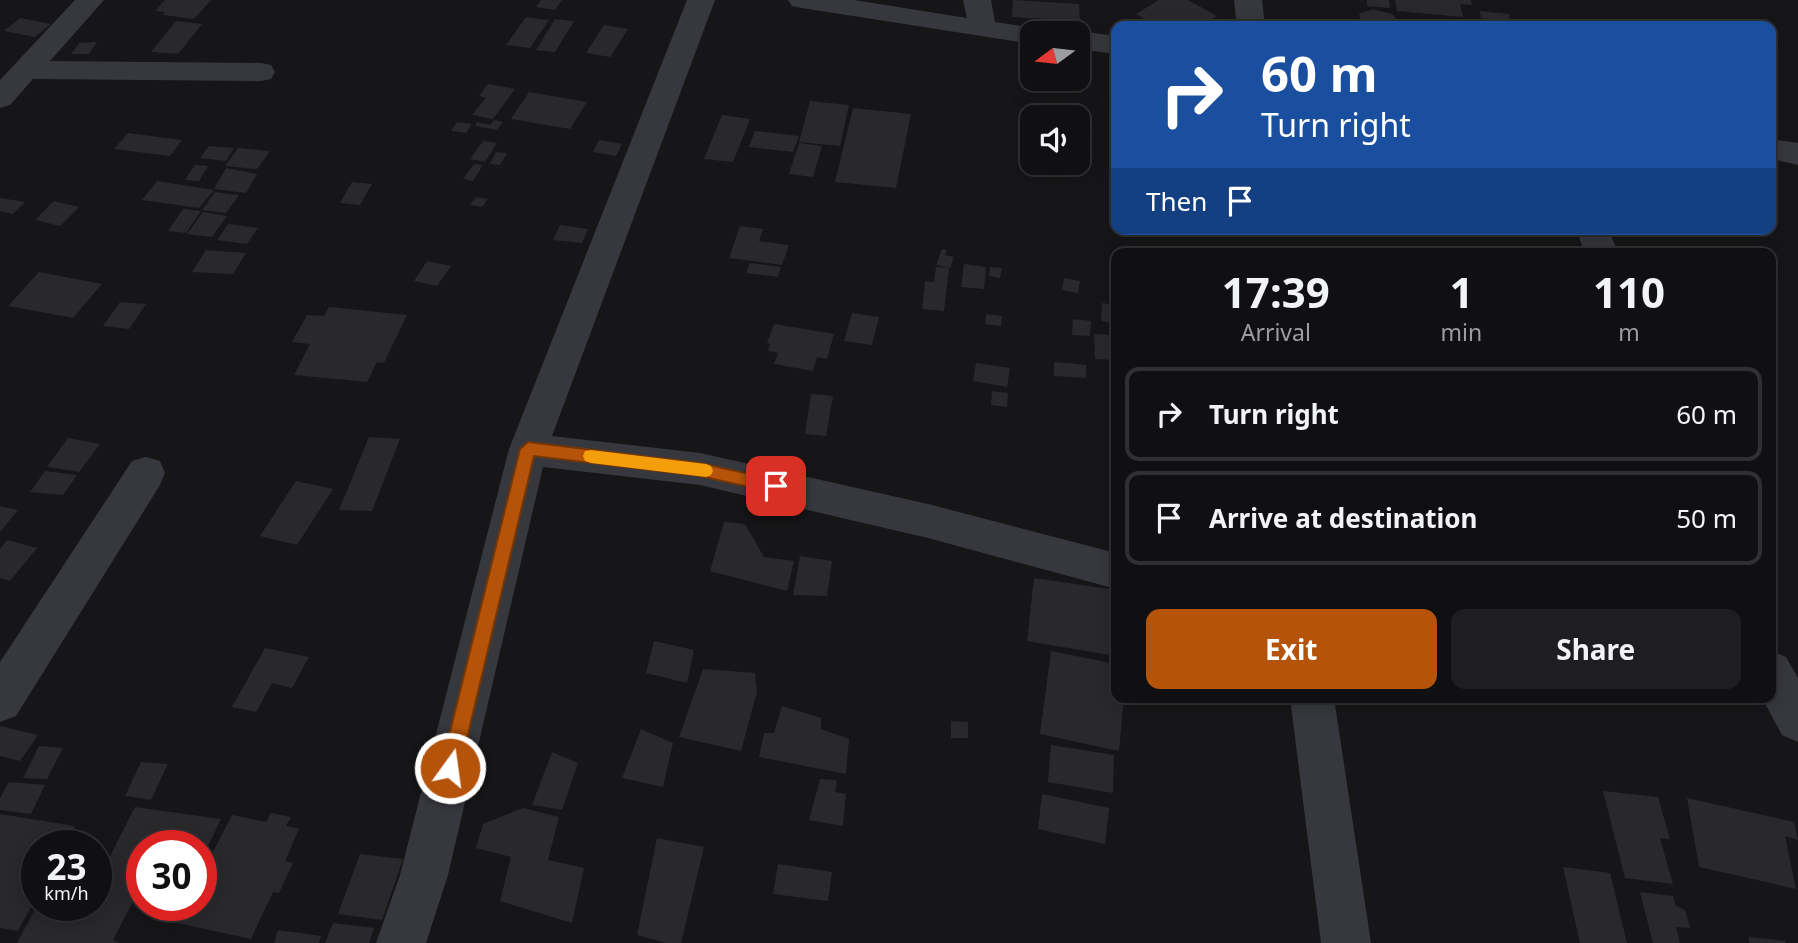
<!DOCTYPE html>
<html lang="en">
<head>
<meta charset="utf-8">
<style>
	body { margin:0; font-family:"Noto Sans",sans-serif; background:#1e1e20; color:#f1f3f6; height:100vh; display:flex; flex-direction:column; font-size:26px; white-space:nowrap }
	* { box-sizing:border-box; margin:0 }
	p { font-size:23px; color:#9c9d9f }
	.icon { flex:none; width:38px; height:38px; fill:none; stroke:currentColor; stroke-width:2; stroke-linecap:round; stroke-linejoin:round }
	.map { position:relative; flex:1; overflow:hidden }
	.details { position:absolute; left:1111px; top:248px; width:665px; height:455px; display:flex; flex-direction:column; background:#101012; border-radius:14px; box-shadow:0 4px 18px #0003,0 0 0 2px #303032 }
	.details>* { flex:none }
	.top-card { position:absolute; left:1111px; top:21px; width:665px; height:214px; border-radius:14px; box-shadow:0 4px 18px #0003,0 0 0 2px #303032; background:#1a4fa0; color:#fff; overflow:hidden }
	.needle { width:46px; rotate:255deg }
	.tools { position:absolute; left:1020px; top:21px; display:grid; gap:14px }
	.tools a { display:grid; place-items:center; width:70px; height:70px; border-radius:14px; background:#101012; box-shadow:0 4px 18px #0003,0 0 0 2px #303032; font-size:35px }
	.speed { position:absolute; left:21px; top:830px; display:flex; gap:14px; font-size:35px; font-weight:700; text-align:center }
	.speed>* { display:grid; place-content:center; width:91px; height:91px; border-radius:50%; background:#101012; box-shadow:0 4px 18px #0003,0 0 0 2px #303032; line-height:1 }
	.speed small { font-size:18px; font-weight:400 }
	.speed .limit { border:10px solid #d22; background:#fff; color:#111 }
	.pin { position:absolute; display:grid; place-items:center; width:60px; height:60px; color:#fff; margin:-30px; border-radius:14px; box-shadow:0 4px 10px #0006 }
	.me { position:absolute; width:77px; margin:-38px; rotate:14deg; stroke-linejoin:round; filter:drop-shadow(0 0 5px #0008) }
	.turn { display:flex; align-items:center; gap:24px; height:147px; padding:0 35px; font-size:32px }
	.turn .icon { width:91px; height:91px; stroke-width:2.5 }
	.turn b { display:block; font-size:49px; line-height:60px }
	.then { display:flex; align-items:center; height:66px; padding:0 35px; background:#0003; gap:14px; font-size:26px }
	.eta { display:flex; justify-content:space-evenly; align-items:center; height:119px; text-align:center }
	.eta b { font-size:42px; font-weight:700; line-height:49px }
	.action { display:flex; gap:14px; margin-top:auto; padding:14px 35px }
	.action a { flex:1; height:80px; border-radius:14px; background:#b45309; color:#fff; font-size:28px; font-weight:700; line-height:80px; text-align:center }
	.action a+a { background:#1e1e20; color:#f1f3f6 }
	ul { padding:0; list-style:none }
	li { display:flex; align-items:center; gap:21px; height:94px; margin:0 14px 10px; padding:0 21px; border:4px solid #303032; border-radius:14px }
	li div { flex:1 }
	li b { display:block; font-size:26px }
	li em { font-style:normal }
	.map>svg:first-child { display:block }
</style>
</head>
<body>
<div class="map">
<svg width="1798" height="943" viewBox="0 0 1798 943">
	<rect width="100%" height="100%" fill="#161618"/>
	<path fill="#29292c" d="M165,0H211L194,19L163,15L165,12L155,11Z
		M541,0H562L555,10L536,7Z
		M1013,0L1079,4L1080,21L1012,17Z
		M1159,0H1188L1217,16L1201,26H1156L1136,14Z
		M1367,0H1389L1390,8L1367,6Z
		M1395,0H1471L1472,5L1460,4L1463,17L1397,11Z
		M1373,9L1392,14L1399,22V26L1361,25L1359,14Z
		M1480,11L1509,14L1510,22L1481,18Z
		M526,17L549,20L530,48L506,45Z
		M20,18L51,24L35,37L4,31Z
		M555,19L574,21L555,52L536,50Z
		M176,21L202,24L178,54L151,52Z
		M604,25L628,29L610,57L586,53Z
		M97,42L89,54H71L79,43Z
		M488,84L515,89L493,119L472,115L486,98L479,96Z
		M529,92L587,102L570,129L511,119Z
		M810,101L849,105L840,146L799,142Z
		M853,108L911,114L896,188L835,182Z
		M722,115L750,119L733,162L704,159Z
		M494,120L503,122L497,130L475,126L477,122L490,125Z
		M457,122L472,124L466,133L451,131Z
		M755,131L799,136L793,152L749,147Z
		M128,133L182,140L170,156L114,149Z
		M599,140L622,144L616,156L593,152Z
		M483,141L497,143L485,162L470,159Z
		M799,143L822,146L813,177L789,174Z
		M209,146L234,148L226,161L200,158Z
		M238,148L270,151L257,169L225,166Z
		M496,152L507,153L500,165L490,164Z
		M474,164L483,165L473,181L463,179Z
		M195,165L208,166L199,181L185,180Z
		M226,168L257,174L246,193L214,189Z
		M157,181L214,190L199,208L142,200Z
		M352,182L372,184L360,205L340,203Z
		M215,192L239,195L226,213L202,210Z
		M476,197L488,199L482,207L470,205Z
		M0,198L25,202L13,214L0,211Z
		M54,201L79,207L60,226L35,220Z
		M183,209L201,211L186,233L168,231Z
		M203,212L227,216L212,237L187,234Z
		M228,224L258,228L247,244L217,240Z
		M560,225L588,229L582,243L553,240Z
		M740,226L763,229L759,241L789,245L782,265L729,258Z
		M942,249L947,250L945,255L954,257L950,268L936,265Z
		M206,250L246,253L233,274L192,272Z
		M427,261L451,266L437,286L414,281Z
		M750,263L781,267L778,277L746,273Z
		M964,264L986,267L984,289L961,287Z
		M936,267L949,268L944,311L922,309L925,281L934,282Z
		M990,267L1002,268L1000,278L989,276Z
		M39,272L102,284L73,318L8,306Z
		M1064,278L1080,281L1078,293L1062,290Z
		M120,302L146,304L129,329L103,326Z
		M1102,303L1116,305V323L1101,321Z
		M329,307L407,315L384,363L377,362L367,382L294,375L310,344L292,342L307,315L324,316Z
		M852,313L879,317L872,345L844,341Z
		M986,314L1002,316L1001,326L985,324Z
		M1073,319L1091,321L1090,336L1072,335Z
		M774,324L834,334L827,359L817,357L813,371L774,364L778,353L768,351L770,344L767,343Z
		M1094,334L1116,335V360L1095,359Z
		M1054,362L1086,365V378L1054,376Z
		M976,363L1010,368L1007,387L973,381Z
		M992,391L1008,393L1007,407L991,405Z
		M811,394L833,396L826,436L805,434Z
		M369,437L400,439L372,511L339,510Z
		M68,438L100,444L79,472L47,467Z
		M45,471L77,475L63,495L30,492Z
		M296,481L333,489L297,545L260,536Z
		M0,506L18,510L0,532Z
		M724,522L745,524L764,557L794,561L787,591L710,571Z
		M7,540L37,548L10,581L0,578V549Z
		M800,556L832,561L827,596L793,595Z
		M1034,578L1116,590V656L1027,641Z
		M654,641L694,650L687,683L646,673Z
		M265,648L309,657L292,688L272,683L256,712L232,707Z
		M1051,651L1116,664V698H1124L1119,751L1040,734Z
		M703,669L755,673L757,692L741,751L679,737Z
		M782,706L821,718V729L849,739L846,774L759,757L764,733H774Z
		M951,721L968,722V738H951Z
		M0,726L38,735L20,761L0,756Z
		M641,729L673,743L663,787L622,778Z
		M1051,745L1114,755L1113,793L1048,782Z
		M39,746L63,748L47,779L23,778Z
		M552,752L578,763L562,810L532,805Z
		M141,762L168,764L151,800L125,796Z
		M820,779L837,780L835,792L846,794L843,826L809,820Z
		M9,782L45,785L31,814L0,810V798Z
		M1603,791L1658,797L1670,839L1660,838L1673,884L1625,878Z
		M1042,794L1109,808L1105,844L1038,829Z
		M1687,798L1794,822L1798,840L1785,836L1796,889L1699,867Z
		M135,807L221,819L201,861V845H142V884L113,940L120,943H17L37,906L81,913L85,905H96V884Z
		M523,808L559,817L548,860L584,868L572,923L500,901L511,857L476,848L483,824Z
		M271,813L291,817L286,826L299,829L285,861L293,863L279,893L273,892L251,939L177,923L186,905H201V875L232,815L266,822Z
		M0,814L75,826L65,845H37V896L18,931L0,928Z
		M657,838L704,847L681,943H666L637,935Z
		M360,854L403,859L382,920L338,914Z
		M778,864L832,872L828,901L773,894Z
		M1563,867L1610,873L1627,943H1580Z
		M1640,892L1673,896L1676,906L1685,910L1690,928L1676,927L1680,943H1653Z
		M333,923L374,928L369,943H325Z
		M278,930L321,936L319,943H274Z
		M1749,937L1786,941L1785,943H1749Z"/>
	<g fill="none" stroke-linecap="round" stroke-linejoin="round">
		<path fill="#37383d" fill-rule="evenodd" d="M75,0H104L50,61L261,63L271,65L275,72L271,79L261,81L33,79L10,105L0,108V80Z
			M687,0H715L552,436L700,453L928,504L1116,553V589L928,538L700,485L543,467L448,875L426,943H376L400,875L509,449Z
			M788,0H854L967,18L963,0H991L995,22L1042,29L1045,33H1032V44L802,8L792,6Z
			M1234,0H1262L1265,26H1237Z
			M1078,31L1116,36V54L1078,49V33H1070Z
			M1771,139L1798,143V165L1771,159Z
			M1576,229H1608L1619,254H1585Z
			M146,457L160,461L165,473L160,485L16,716L0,722V662L132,461Z
			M1771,651L1786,657L1798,678V742L1782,735L1762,698H1771Z
			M1290,698H1334L1371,943H1321Z"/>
	</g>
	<path fill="#b45309" stroke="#753606" stroke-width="2" d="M528,442L700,463L776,480L781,482L784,486L781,491L776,493L700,476L534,456L460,768L457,775L450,778L444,775L441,768L520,449Z"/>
	<path fill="#f59e0b" d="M591,450L706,464L711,466L713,471L711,475L706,477L591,463L585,461L583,456L585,451Z"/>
</svg>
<div class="tools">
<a><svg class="needle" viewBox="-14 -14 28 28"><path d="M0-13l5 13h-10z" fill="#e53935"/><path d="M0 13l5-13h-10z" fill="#9c9d9f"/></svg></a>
<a><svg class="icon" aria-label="sound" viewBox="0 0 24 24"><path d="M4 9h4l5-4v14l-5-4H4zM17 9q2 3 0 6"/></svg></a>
</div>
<div class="speed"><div>23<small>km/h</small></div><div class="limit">30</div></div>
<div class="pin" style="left:776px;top:486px;background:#d93025"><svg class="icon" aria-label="arrive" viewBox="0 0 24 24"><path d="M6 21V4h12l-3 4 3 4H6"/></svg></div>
<svg class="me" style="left:450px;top:768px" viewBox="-20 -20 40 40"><circle r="17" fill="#b45309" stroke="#fff" stroke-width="3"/><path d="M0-11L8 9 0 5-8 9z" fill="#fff"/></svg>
<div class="top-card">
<div class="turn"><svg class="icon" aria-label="right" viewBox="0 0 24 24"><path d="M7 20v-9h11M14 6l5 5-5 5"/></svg><div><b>60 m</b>Turn right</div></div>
<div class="then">Then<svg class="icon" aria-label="arrive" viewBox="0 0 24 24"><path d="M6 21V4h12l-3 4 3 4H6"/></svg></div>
</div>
<section class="details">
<div class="eta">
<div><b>17:39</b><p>Arrival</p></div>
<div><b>1</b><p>min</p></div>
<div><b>110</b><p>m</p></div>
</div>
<ul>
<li><svg class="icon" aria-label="right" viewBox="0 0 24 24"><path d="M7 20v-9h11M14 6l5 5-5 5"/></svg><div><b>Turn right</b></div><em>60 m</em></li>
<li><svg class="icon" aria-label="arrive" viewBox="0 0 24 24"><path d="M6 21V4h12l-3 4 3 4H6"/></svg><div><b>Arrive at destination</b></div><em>50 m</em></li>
</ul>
<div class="action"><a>Exit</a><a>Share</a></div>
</section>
</div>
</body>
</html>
